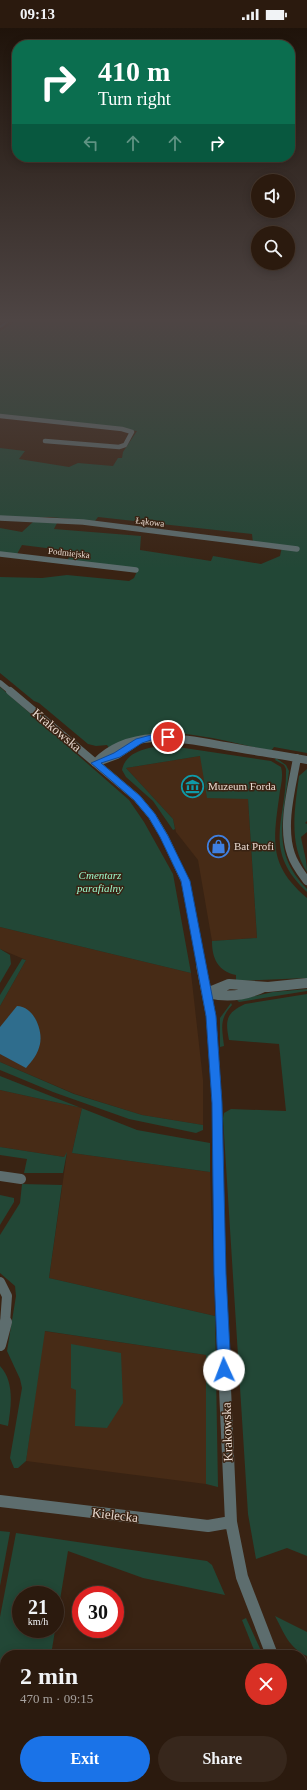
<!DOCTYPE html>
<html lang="en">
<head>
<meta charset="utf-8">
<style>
	body { margin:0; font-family:"Times New Roman",serif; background:#37271c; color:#f1f3f6; height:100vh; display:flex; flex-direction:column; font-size:15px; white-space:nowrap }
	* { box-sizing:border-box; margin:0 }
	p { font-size:13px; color:#a6a19e }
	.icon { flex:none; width:22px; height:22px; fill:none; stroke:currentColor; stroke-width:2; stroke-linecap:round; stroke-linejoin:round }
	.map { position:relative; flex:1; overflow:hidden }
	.sheet { position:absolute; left:0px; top:1622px; width:307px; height:140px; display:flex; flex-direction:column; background:#2b1a0e; border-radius:16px 16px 0 0; box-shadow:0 2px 10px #0003,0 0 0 1px #47382e }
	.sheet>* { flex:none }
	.top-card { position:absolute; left:12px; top:12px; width:283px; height:122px; border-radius:16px; box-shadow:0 2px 10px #0003,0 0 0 1px #47382e; background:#0b6e4f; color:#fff; overflow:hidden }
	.fabs { position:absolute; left:251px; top:146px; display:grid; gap:8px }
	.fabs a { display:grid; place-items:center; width:44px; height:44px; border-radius:50%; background:#2b1a0e; box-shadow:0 2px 10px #0003,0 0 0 1px #47382e; font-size:20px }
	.speed { position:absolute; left:12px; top:1558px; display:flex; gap:8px; font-size:20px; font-weight:700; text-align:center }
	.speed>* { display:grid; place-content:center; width:52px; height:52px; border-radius:50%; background:#2b1a0e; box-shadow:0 2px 10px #0003,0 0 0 1px #47382e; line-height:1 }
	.speed small { font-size:10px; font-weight:400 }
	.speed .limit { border:6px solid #d22; background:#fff; color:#111 }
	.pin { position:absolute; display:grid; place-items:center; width:34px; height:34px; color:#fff; margin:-17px; border:2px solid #fff; border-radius:50%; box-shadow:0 1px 4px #0007 }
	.me { position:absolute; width:44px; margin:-22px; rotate:358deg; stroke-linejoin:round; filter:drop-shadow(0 0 3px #0008) }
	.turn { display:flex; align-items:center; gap:14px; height:84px; padding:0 20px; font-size:18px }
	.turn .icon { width:52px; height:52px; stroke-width:2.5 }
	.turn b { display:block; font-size:28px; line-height:34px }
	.lanes { display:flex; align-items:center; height:38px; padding:0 20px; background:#0003; justify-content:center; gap:20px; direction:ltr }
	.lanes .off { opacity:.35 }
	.round { display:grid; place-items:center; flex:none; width:42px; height:42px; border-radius:21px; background:#37271c }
	.summary { display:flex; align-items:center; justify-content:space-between; height:68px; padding:0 20px }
	h1 { font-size:24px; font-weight:600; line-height:30px }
	.cta { display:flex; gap:8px; margin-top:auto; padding:8px 20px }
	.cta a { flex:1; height:46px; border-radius:24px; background:#1a73e8; color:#fff; font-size:16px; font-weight:600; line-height:46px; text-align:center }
	.cta a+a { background:#37271c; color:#f1f3f6 }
	.status { display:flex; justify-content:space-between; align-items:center; height:28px; padding:0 20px; background:#2b1a0e; direction:ltr }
	.status svg { height:11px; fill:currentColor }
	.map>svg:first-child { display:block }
</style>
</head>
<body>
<div class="status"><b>09:13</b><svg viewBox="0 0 49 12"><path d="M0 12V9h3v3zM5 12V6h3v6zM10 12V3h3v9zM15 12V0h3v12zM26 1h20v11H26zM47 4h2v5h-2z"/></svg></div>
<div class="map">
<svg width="307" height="1762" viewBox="0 0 307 1762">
	<rect width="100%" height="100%" fill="#392313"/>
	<path fill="#472b16" d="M200,728L248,771L257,910L212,913L198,832L176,804L173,791L126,740Z
		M0,899L191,945L203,1052V1097L142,1087L75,1066L0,1034V978L26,932L0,921Z
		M0,1062L82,1080L72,1125L210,1144L215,1288L49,1250L67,1125L64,1129L0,1119Z
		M44,1303L206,1327V1456L26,1433Z"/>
	<path fill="#224736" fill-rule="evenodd" d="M14,294H307V725L274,719L271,723C233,715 185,700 146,707C134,709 121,715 109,720L107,717L96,718L88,716L39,675L34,673L0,645V549L42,550L67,547L129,553L134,550L138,541L68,532L70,523L22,517L17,526L0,525V500L22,504L34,493H58L54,501L141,508L140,522L211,533L213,528L261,536L280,528L282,519L253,515L252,506L98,489L95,493L49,489L18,491L0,489V420L25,423L19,431L69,439L78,435L113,438L118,430H122L123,424L137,403L0,387V303Z
		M0,659L129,772L144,794L173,846L191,945L0,899Z
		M171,718L271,733L281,739C284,749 280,760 279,770C273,814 269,838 307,870V950L236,953V947C218,943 212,931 212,913L257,910L248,771L207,770L200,728L126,740L173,791L175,801L173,802L153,773L126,749L122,742C126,721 154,718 171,718Z
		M276,730L286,737L289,743C284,789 270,824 307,861V864C261,821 287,793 286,741L284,737L275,732Z
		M307,741V793L305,795L307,796V804L301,809C303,821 307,832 307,844C288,816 295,779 299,748Z
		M0,921L10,927L11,936L0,955Z
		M22,931L26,932L0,978V967Z
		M307,961V963L239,974L237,972L273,964Z
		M307,966V1528L287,1520L256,1531L248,1486L223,1090L224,1085L231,1081L286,1083L279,1016L229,1012C225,992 226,985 245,976Z
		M231,975L232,977C219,991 222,1000 224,1018L220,1019V990Z
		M0,1034L74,1066L142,1087L203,1097V1102L196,1105L129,1091L53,1064L0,1042Z
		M0,1048L137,1102L210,1115V1144L72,1125L82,1080L0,1062Z
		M0,1119L64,1129L67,1124L63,1145H24L27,1131L0,1127Z
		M22,1156L62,1157L49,1250L215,1288L218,1459L206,1456V1327L45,1303L26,1433L18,1440H14L10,1430L22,1360L20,1351L7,1323L16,1268L15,1258L0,1245V1207L20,1175Z
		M0,1167L14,1170V1174L0,1197Z
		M71,1316L121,1325L123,1375L107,1400L75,1398L76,1362L71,1360Z
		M0,1338C15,1354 11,1379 8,1398L0,1396Z
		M0,1503L10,1504L0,1558Z
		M16,1505L207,1533L212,1537L225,1567L143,1550L68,1523L51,1627H5V1757H31L30,1762H0V1589ZM21,1567H55V1601H21Z
		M275,1588L307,1604V1628C289,1620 284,1605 275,1588Z
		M246,1590L263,1627H256L242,1592Z"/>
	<path fill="#2f6d8d" d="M17,978C33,978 43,1001 40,1016C38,1026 32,1033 26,1040L0,1026V999Z"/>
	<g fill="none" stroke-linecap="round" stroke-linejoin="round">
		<path stroke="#2f6d8d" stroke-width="2" d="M0,299L7,294"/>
		<path stroke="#5d6d6e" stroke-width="4.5" d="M300,294L307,295
			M0,388L122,401L132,404L125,417L119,419L45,413"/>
		<path stroke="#5d6d6e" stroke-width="5.5" d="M0,490L83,494L297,521
			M0,526L136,542
			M0,655L11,664"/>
		<path stroke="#5d6d6e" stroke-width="8" d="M10,663L137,770L152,788L164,808L185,853L201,938
			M297,730C292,759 281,797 291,826C294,836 301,845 307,853
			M95,735C130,699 181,710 225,718C253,723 280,727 307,732
			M95,735L117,727L132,717"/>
		<path stroke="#5d6d6e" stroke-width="10" d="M201,937L211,988L217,1075L222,1295
			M207,965L229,956L268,959L307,955
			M207,965C227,970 245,968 264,959
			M0,1148L21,1151
			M0,1254L7,1268L5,1295"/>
		<path stroke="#5d6d6e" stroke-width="12" d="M222,1294L231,1494L242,1549L272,1627
			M0,1317L6,1294
			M0,1473L208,1498L231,1494
			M302,1686L307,1695"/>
	</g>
	<linearGradient id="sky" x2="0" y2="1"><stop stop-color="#1f130a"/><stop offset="0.54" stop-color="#4e4544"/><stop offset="1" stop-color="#4e4544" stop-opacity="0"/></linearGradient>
	<rect width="307" height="541" fill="url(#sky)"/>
	<path fill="#1a73e8" stroke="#114b97" d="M168,707L172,709L171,711L151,712L142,715L120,729L101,735L140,768L155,786L168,808L190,853L216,988L222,1075L226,1246L231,1342L229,1346L224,1348L220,1346L218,1342L214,1246L212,1075L206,988L181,853L160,809L149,790L134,772L91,735L114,725L136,711L151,707Z"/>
	<defs>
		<symbol id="museum-ring" viewBox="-11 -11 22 22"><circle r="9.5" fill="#392313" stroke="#0f9aa8" stroke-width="1.5"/><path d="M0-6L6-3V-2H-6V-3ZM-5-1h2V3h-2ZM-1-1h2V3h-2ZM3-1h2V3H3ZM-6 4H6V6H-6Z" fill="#0f9aa8"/></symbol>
		<symbol id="shop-ring" viewBox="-11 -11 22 22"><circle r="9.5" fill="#392313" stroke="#3f7fe0" stroke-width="1.5"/><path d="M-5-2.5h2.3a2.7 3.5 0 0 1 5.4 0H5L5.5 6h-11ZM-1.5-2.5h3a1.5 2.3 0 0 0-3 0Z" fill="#3f7fe0"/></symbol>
	</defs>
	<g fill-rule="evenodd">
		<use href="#museum-ring" x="180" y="746" width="25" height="25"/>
		<use href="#shop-ring" x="206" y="806" width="25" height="25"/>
	</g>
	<g text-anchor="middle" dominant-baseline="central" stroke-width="3" stroke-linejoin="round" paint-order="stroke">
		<g font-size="9" fill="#e8d9cf" stroke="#392313">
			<text transform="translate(150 494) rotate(7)">Łąkowa</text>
			<text transform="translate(69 525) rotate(6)">Podmiejska</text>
		</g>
		<g font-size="11" fill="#e8d9cf" stroke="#392313" text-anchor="start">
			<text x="208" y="758">Muzeum Forda</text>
			<text x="234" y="818">Bat Profi</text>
		</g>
		<g font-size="11" font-style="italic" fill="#9cfacd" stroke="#392313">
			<text x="100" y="847">Cmentarz<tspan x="100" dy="13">parafialny</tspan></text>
		</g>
		<g font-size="13" fill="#e8d9cf" stroke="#392313">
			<text transform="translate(57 702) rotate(40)">Krakowska</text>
			<text transform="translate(227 1404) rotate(-92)">Krakowska</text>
			<text transform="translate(115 1487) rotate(7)">Kielecka</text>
		</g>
	</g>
</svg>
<div class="fabs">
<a><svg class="icon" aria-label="sound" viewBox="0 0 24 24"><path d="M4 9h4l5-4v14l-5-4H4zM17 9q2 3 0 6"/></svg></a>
<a><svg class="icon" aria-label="search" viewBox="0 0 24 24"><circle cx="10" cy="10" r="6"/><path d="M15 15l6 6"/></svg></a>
</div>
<div class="speed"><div>21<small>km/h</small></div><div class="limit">30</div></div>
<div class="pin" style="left:168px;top:709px;background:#d93025"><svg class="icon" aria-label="arrive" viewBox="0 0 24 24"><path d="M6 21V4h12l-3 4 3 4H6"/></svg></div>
<svg class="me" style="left:224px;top:1342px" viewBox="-20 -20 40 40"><circle r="19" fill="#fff"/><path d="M0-13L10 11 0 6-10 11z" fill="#1a73e8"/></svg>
<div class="top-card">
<div class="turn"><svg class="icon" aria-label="right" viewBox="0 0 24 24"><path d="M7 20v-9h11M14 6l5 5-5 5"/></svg><div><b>410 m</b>Turn right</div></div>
<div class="lanes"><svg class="icon off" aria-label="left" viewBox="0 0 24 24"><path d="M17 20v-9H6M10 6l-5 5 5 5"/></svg><svg class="icon off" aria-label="ahead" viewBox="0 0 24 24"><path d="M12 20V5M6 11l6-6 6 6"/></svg><svg class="icon off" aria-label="ahead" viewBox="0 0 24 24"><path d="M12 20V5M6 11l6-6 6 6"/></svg><svg class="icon" aria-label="right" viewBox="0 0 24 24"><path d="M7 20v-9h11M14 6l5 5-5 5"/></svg></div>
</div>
<section class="sheet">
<div class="summary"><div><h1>2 min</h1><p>470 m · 09:15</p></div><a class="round" style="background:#d93025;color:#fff"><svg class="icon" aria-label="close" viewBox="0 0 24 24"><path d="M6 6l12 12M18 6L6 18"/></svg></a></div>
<div class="cta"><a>Exit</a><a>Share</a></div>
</section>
</div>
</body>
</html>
